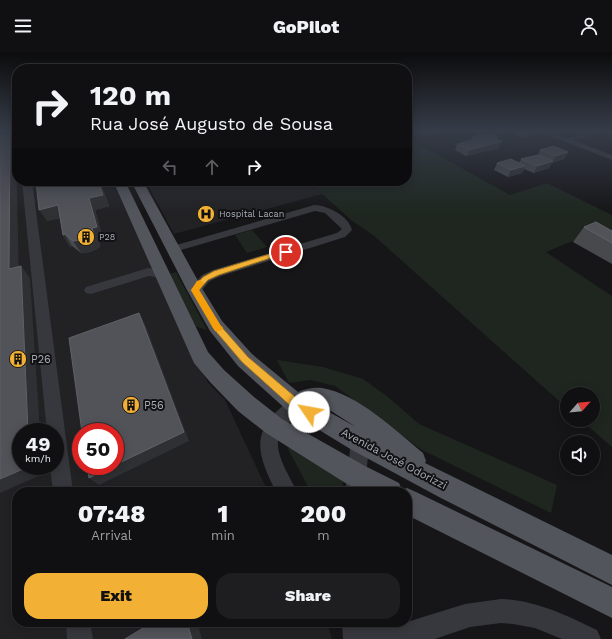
<!DOCTYPE html>
<html lang="en">
<head>
<meta charset="utf-8">
<style>
	body { margin:0; font-family:"Work Sans",sans-serif; background:#1e1e20; color:#f1f3f6; height:100vh; display:flex; flex-direction:column; font-size:15px; white-space:nowrap }
	* { box-sizing:border-box; margin:0 }
	p { font-size:13px; color:#9c9d9f }
	.icon { flex:none; width:22px; height:22px; fill:none; stroke:currentColor; stroke-width:2; stroke-linecap:round; stroke-linejoin:round }
	.map { position:relative; flex:1; overflow:hidden }
	.side { position:absolute; left:12px; top:435px; width:400px; height:140px; display:flex; flex-direction:column; background:#101012; border-radius:16px; box-shadow:0 2px 10px #0003,0 0 0 1px #303032 }
	.side>* { flex:none }
	.top-card { position:absolute; left:12px; top:12px; width:400px; height:122px; border-radius:16px; box-shadow:0 2px 10px #0003,0 0 0 1px #303032; background:#101012; color:#f1f3f6; overflow:hidden }
	.needle { width:26px; rotate:63deg }
	.controls { position:absolute; left:560px; top:335px; display:grid; gap:8px }
	.controls a { display:grid; place-items:center; width:40px; height:40px; border-radius:50%; background:#101012; box-shadow:0 2px 10px #0003,0 0 0 1px #303032; font-size:20px }
	.speed { position:absolute; left:12px; top:371px; display:flex; gap:8px; font-size:20px; font-weight:700; text-align:center }
	.speed>* { display:grid; place-content:center; width:52px; height:52px; border-radius:50%; background:#101012; box-shadow:0 2px 10px #0003,0 0 0 1px #303032; line-height:1 }
	.speed small { font-size:10px; font-weight:400 }
	.speed .limit { border:6px solid #d22; background:#fff; color:#111 }
	.pin { position:absolute; display:grid; place-items:center; width:34px; height:34px; color:#fff; margin:-17px; border:2px solid #fff; border-radius:50%; box-shadow:0 1px 4px #0007 }
	.me { position:absolute; width:44px; margin:-22px; rotate:303deg; stroke-linejoin:round; filter:drop-shadow(0 0 3px #0008) }
	.turn { display:flex; align-items:center; gap:14px; height:84px; padding:0 12px; font-size:18px }
	.turn .icon { width:52px; height:52px; stroke-width:2.5 }
	.turn b { display:block; font-size:28px; line-height:34px }
	.lanes { display:flex; align-items:center; height:38px; padding:0 12px; background:#0003; justify-content:center; gap:20px; direction:ltr }
	.lanes .off { opacity:.35 }
	.eta { display:flex; justify-content:space-evenly; align-items:center; height:68px; text-align:center }
	.eta b { font-size:24px; font-weight:800; line-height:28px }
	.action { display:flex; gap:8px; margin-top:auto; padding:8px 12px }
	.action a { flex:1; height:46px; border-radius:16px; background:#f2b134; color:#111; font-size:16px; font-weight:800; line-height:46px; text-align:center }
	.action a+a { background:#1e1e20; color:#f1f3f6 }
	header { display:flex; justify-content:space-between; align-items:center; height:52px; padding:0 12px; background:#101012; font-size:18px; font-weight:800 }
	.map>svg:first-child { display:block }
</style>
</head>
<body>
<header><svg class="icon" aria-label="menu" viewBox="0 0 24 24"><path d="M4 6h16M4 12h16M4 18h16"/></svg>GoPilot<svg class="icon" aria-label="person" viewBox="0 0 24 24"><circle cx="12" cy="8" r="4"/><path d="M4 21q1-7 8-7t8 7"/></svg></header>
<div class="map">
<svg width="612" height="587" viewBox="0 0 612 587">
	<rect width="100%" height="100%" fill="#161618"/>
	<path fill="#222225" fill-rule="evenodd" d="M0,79H17V129H112L208,331L225,348L268,440H17V570H327L332,587H0ZM21,380H55V414H21ZM81,380H115V414H81Z
		M150,129H308L322,142L174,182L146,130Z"/>
	<path fill="#1e261f" d="M407,86L510,143L547,131L612,163V199L585,184L546,200L612,244V395L581,368H593V342H567V356L373,183L351,168L308,129H407Z
		M252,178L267,195L247,201L235,183Z
		M176,220L207,278L191,273L169,222Z
		M277,308L323,315L363,327L388,345L419,372L557,433L551,461L422,398L335,334L310,328L289,331Z
		M289,395L342,425C343,431 344,436 340,440H311L288,397Z"/>
	<g fill="none" stroke-linecap="round" stroke-linejoin="round">
		<path fill="#37383d" fill-rule="evenodd" d="M538,79C551,78 557,85 566,86C576,86 588,79 601,79V81L573,88L612,103V108Z
			M17,86V90L0,93V89Z
			M22,129H32L73,440H53L50,414H55V380H47Z
			M314,153C327,153 349,164 352,178L345,185L221,224C217,226 213,227 209,230C203,236 200,244 190,241L188,238L202,223L213,218L337,181L342,177L325,161L315,159L181,198L168,197L166,195L168,193L180,192Z
			M148,216L166,219L168,222L166,225L162,226L149,224L91,242L86,241L84,238L86,235Z
			M296,344L302,347L305,352C300,363 289,369 282,378C269,395 290,424 297,440H276C262,411 249,386 276,360C283,354 288,347 296,344Z
			M360,381L367,384L369,390L365,440H345L351,390L353,384Z
			M501,547C536,548 566,563 597,578L601,587H562L535,576L513,572L501,571L470,575L435,587H343L342,570H407L465,552Z
			M66,570H90L93,587H67Z"/>
		<path fill="#53555c" fill-rule="evenodd" d="M113,129H125L208,300L224,318L254,345L282,367L365,414L399,431L402,438L407,436L416,440L612,535V566L407,463V440H363L347,432L266,381L238,359L210,330L194,311Z
			M131,129H143L203,238L222,269L252,302L298,340C305,337 313,335 322,336C358,342 395,378 423,401L426,409L425,411L612,503V533L439,445L352,398L288,359L238,314L210,279L187,238ZM320,355L328,357L356,375Z"/>
	</g>
	<path fill="#47494d" d="M415,79H444L425,84Z
		M508,79H541L540,81L524,86Z
		M472,85L499,96L466,104L455,98L457,92L471,88Z
		M540,98L568,100L564,107L552,111L549,116L534,121L524,117L522,121L508,125L494,118L497,111H519L521,107L538,103Z
		M36,129H100L109,154L95,158L103,187L99,188L100,194L97,197L90,200L81,201L72,194L70,195L63,183L60,166L47,169Z
		M584,175L612,179V212L573,190Z"/>
	<path fill="#2f3033" d="M0,79H15L16,85H12L16,92L19,229L9,217L0,87Z
		M427,79H444L425,84Z
		M527,79H541L540,81L524,86Z
		M502,89L499,96L466,104L469,98Z
		M568,100L564,107L552,111L549,116L534,121L537,114L552,110L555,104Z
		M525,114L522,121L508,125L511,118Z
		M98,129H100L109,154L95,158L103,187L99,188L100,194L97,197L90,200L81,201L73,189L92,176L89,146Z
		M58,153L65,165L47,169L39,158Z
		M65,182L72,194L70,195L63,183Z
		M21,214L30,226L40,380H28Z
		M139,261L145,272L189,389L99,433L89,426L113,414H115Z
		M30,414H43V422L0,441V427Z
		M187,570H197L202,587H192Z"/>
	<path fill="#525359" stroke="#5f6168" d="M10,82L9,217L21,214L28,380H21V414H30L0,427V84Z
		M486,82L490,84L496,82L498,88L502,89L469,98L457,92L476,87L472,85Z
		M553,94L568,100L555,104L540,98Z
		M538,103L553,109L537,114L521,107Z
		M511,107L525,114L511,118L497,111Z
		M36,129H98L103,143L89,146L97,175L92,176L94,182L90,185L83,188L73,189L65,182L63,183L58,153L39,158Z
		M596,170L612,179V191L584,175Z
		M139,261L184,380L115,413V380H82L69,286Z
		M87,414H113L89,426Z
		M153,570H187L192,587H125Z"/>
	<linearGradient id="sky" x2="0" y2="1"><stop stop-color="#0c0c0d"/><stop offset="0.49" stop-color="#363c48"/><stop offset="1" stop-color="#363c48" stop-opacity="0"/></linearGradient>
	<rect width="612" height="161" fill="url(#sky)"/>
	<path fill="#f2b134" stroke="#9d7322" d="M283,198H286L289,200L219,223L208,228L199,238L219,272L248,305L300,349L313,357L314,360L313,363L309,365L293,356L242,310L213,276L191,238L203,225L214,219Z"/>
	<path fill="#f59e0b" d="M200,228L204,231L199,238L221,274L223,276L221,279H215L191,238L197,229Z"/>
	<defs>
		<symbol id="hospital-disc" viewBox="-11 -11 22 22"><circle r="9.5" fill="#f2b134" stroke="#111113"/><path d="M-5-5h3v3.5h4V-5h3V5h-3V1.5h-4V5h-3Z" fill="#111"/></symbol>
		<symbol id="building-disc" viewBox="-11 -11 22 22"><circle r="9.5" fill="#f2b134" stroke="#111113"/><path d="M-4-6H4V6H1V3H-1V6H-4ZM-2.5-4.3h1.7v1.8h-1.7ZM.8-4.3h1.7v1.8H.8ZM-2.5-1h1.7V.8h-1.7ZM.8-1h1.7V.8H.8Z" fill="#111"/></symbol>
	</defs>
	<g fill-rule="evenodd">
		<use href="#hospital-disc" x="196" y="152" width="20" height="20"/>
		<use href="#building-disc" x="76" y="175" width="20" height="20"/>
		<use href="#building-disc" x="8" y="297" width="20" height="20"/>
		<use href="#building-disc" x="121" y="343" width="20" height="20"/>
	</g>
	<g text-anchor="middle" dominant-baseline="central" stroke-width="4" stroke-linejoin="round" paint-order="stroke">
		<g font-size="9" fill="#a8adb8" stroke="#111113" text-anchor="start">
			<text x="219" y="162">Hospital Lacan</text>
			<text x="99" y="185">P28</text>
		</g>
		<g font-size="11" fill="#a8adb8" stroke="#111113" text-anchor="start">
			<text x="31" y="307">P26</text>
			<text x="144" y="353">P56</text>
		</g>
		<g font-size="11" fill="#a8adb8" stroke="#111113">
			<text transform="translate(394 407) rotate(28)">Avenida José Odorizzi</text>
		</g>
	</g>
</svg>
<div class="controls">
<a><svg class="needle" viewBox="-14 -14 28 28"><path d="M0-13l5 13h-10z" fill="#e53935"/><path d="M0 13l5-13h-10z" fill="#9c9d9f"/></svg></a>
<a><svg class="icon" aria-label="sound" viewBox="0 0 24 24"><path d="M4 9h4l5-4v14l-5-4H4zM17 9q2 3 0 6"/></svg></a>
</div>
<div class="speed"><div>49<small>km/h</small></div><div class="limit">50</div></div>
<div class="pin" style="left:286px;top:200px;background:#d93025"><svg class="icon" aria-label="arrive" viewBox="0 0 24 24"><path d="M6 21V4h12l-3 4 3 4H6"/></svg></div>
<svg class="me" style="left:309px;top:360px" viewBox="-20 -20 40 40"><circle r="19" fill="#fff"/><path d="M0-13L10 11 0 6-10 11z" fill="#f2b134"/></svg>
<div class="top-card">
<div class="turn"><svg class="icon" aria-label="right" viewBox="0 0 24 24"><path d="M7 20v-9h11M14 6l5 5-5 5"/></svg><div><b>120 m</b>Rua José Augusto de Sousa</div></div>
<div class="lanes"><svg class="icon off" aria-label="left" viewBox="0 0 24 24"><path d="M17 20v-9H6M10 6l-5 5 5 5"/></svg><svg class="icon off" aria-label="ahead" viewBox="0 0 24 24"><path d="M12 20V5M6 11l6-6 6 6"/></svg><svg class="icon" aria-label="right" viewBox="0 0 24 24"><path d="M7 20v-9h11M14 6l5 5-5 5"/></svg></div>
</div>
<section class="side">
<div class="eta">
<div><b>07:48</b><p>Arrival</p></div>
<div><b>1</b><p>min</p></div>
<div><b>200</b><p>m</p></div>
</div>
<div class="action"><a>Exit</a><a>Share</a></div>
</section>
</div>
</body>
</html>
